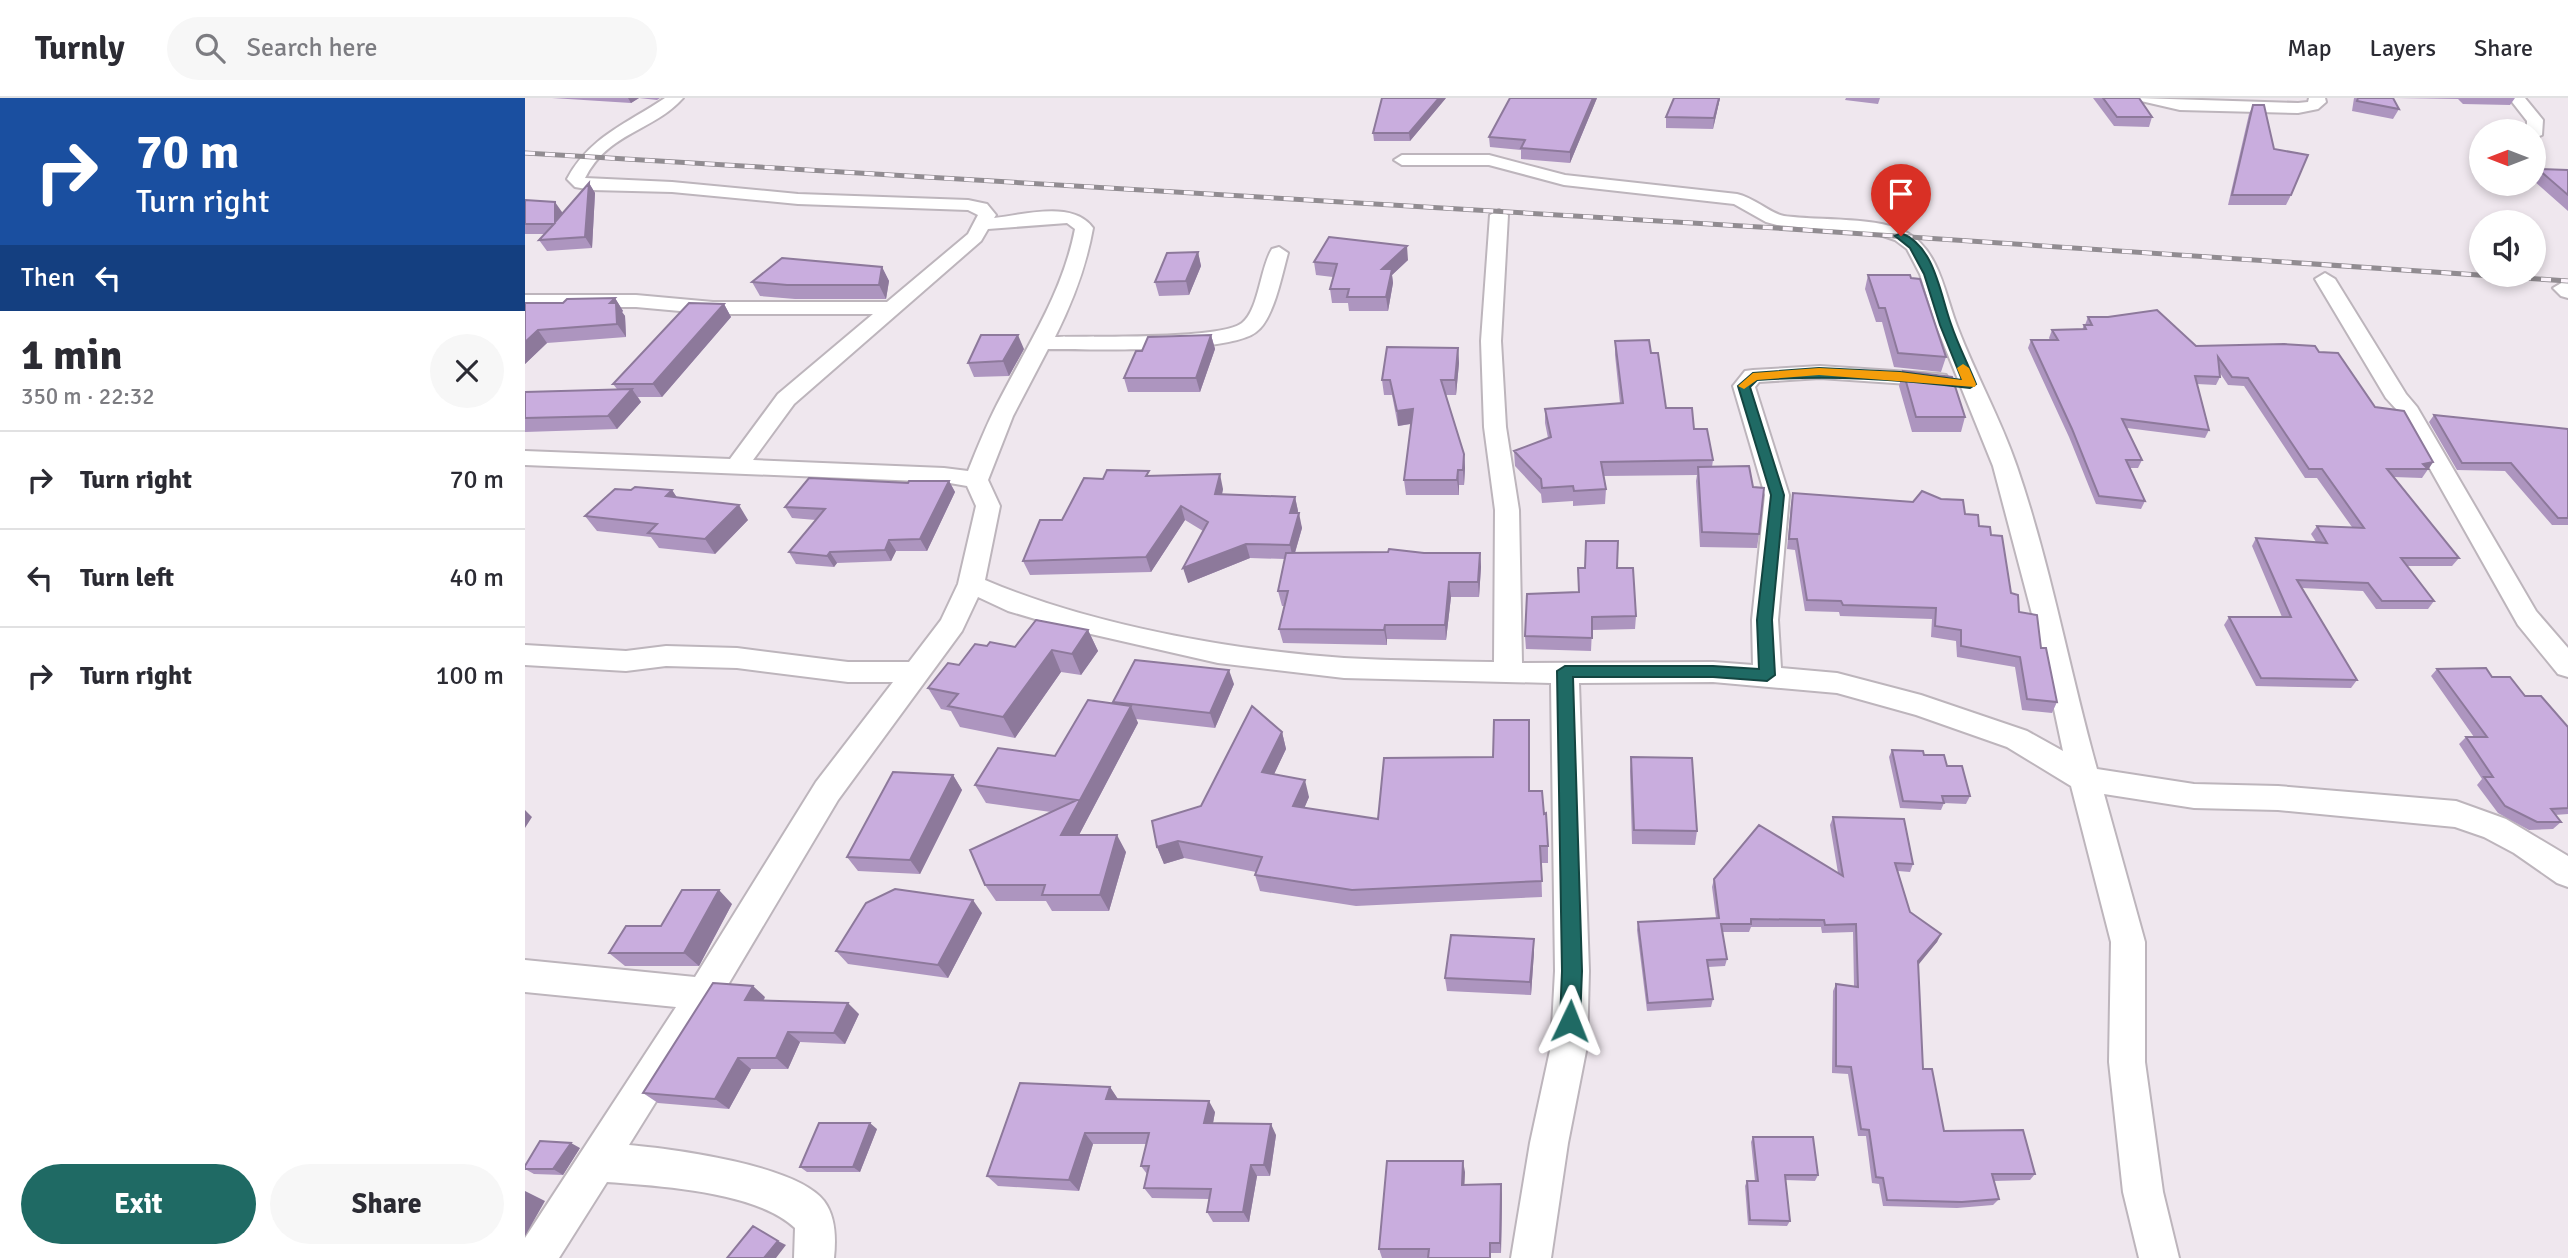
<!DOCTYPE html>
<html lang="en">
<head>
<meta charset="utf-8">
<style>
	body { margin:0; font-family:Signika,sans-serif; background:#f7f7f7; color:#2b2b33; height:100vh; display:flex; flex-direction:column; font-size:26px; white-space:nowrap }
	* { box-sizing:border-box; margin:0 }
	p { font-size:23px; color:#7c7c81 }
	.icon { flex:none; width:38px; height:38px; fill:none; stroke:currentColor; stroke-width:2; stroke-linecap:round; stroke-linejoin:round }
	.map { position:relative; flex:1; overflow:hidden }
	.panel { display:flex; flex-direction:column; background:#fff; width:525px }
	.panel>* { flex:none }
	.top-card { background:#1a4fa0; color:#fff; overflow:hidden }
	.needle { width:46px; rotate:270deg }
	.controls { position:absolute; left:1944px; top:21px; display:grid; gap:14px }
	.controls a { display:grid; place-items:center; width:77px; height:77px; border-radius:50%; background:#fff; box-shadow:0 4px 10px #0003; font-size:35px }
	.pin { position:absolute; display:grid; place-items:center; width:60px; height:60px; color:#fff; margin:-72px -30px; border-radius:50% 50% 50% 0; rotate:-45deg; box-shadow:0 0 7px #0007 }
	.pin .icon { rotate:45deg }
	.me { position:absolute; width:77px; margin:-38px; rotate:2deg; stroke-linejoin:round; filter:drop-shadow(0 0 5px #0008) }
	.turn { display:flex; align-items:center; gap:24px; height:147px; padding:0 21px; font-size:32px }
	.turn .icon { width:91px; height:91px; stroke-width:2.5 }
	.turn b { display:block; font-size:49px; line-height:60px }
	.then { display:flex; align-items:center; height:66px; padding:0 21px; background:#0003; gap:14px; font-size:26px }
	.round { display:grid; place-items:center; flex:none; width:74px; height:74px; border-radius:37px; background:#f7f7f7 }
	.summary { display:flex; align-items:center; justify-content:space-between; height:119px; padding:0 21px }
	h1 { font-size:42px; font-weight:700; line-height:52px }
	.button { display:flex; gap:14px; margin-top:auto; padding:14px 21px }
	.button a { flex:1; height:80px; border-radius:42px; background:#1f6a64; color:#fff; font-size:28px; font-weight:700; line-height:80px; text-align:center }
	.button a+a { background:#f7f7f7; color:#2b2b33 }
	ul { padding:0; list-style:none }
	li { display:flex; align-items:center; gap:21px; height:98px; padding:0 21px; border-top:2px solid #e1e1e2 }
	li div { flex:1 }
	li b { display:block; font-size:26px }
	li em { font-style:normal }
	header { display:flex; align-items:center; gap:42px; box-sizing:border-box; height:98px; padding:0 35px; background:#fff; border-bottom:2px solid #e1e1e2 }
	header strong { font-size:33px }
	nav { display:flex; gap:38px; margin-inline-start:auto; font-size:24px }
	.search { width:490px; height:63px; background:#f7f7f7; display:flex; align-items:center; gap:18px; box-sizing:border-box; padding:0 24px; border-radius:38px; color:#7c7c81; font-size:26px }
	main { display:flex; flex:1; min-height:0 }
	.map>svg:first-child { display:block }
</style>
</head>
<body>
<header>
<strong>Turnly</strong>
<div class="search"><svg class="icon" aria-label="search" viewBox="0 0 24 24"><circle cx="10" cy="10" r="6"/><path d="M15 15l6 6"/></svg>Search here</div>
<nav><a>Map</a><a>Layers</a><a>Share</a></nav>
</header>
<main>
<section class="panel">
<div class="top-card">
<div class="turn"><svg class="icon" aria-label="right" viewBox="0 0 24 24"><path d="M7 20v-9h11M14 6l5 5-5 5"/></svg><div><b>70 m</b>Turn right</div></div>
<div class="then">Then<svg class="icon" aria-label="left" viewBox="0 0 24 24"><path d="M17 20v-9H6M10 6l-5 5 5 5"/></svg></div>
</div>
<div class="summary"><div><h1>1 min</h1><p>350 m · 22:32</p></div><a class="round"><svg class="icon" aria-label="close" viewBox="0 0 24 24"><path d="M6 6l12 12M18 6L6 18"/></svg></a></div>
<ul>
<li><svg class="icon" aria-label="right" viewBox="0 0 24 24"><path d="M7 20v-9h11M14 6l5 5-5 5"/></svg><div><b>Turn right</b></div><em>70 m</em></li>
<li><svg class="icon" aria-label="left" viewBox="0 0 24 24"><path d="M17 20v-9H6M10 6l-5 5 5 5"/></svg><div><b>Turn left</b></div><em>40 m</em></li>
<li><svg class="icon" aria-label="right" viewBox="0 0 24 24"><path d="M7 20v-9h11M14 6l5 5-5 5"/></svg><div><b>Turn right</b></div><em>100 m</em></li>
</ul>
<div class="button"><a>Exit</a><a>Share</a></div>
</section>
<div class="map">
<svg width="2043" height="1160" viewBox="0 0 2043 1160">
	<rect width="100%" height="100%" fill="#efe7ee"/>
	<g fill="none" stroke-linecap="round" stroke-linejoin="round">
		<defs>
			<path id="minor" d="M140,0H158C129,33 83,34 60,80L147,84L273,96L443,102L462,106L471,117L469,120C499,117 548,102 568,130C561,169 548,203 530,239C563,238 695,242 717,225C734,212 735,170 747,151L754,149L763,155C757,176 749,221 731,234C703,256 564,251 523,251L488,318L463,382L475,408L460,482C566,527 704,552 819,560C869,563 919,563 969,564L970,412L959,329L956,243L965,117L974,112L983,117L976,243L981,329L994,412L997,565L1188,564L1228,567L1227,522L1240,397L1208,288L1220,273L1228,272L1295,268L1413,276L1421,277L1424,282L1421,287L1413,288L1295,280L1234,284L1230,289L1264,397L1253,522L1256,570L1312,575L1396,597L1502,633L1538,653L1516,550L1468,368L1411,227L1395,176L1382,151L1370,142L1355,137L1252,127L1241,124L1209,106L1039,87L964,67H877L869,62L877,57H964L1040,77L1212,96C1230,100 1246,116 1259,118C1293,123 1357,118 1384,136C1415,155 1420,197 1432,228C1450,276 1476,321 1492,369C1526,468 1544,571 1572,671L1669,686L1753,688L1931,703L1981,721L2043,758V789L2032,785L1989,755L1959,739L1930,729L1753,712L1669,710L1579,696L1620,844V964L1638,1094L1654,1160H1614L1598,1094L1584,964L1586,844L1546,688L1482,649L1391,617L1312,595L1188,584L1054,585L1064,873L1062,948L1043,1045L1026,1160H986L1005,1045L1026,948L1030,873L1026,585L819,580L693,565L544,531L483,513L453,499L437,533L313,702L191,907L104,1047C148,1051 272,1067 299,1103C311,1119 311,1141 309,1160H269L270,1130C231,1093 133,1088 82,1084L34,1160H0V1140L151,909L0,894V862L170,879L291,684L368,584H323L212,570L141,568L101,573L0,567V547L101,553L141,548L212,550L323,564H384L416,522L433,486L451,408L442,388L419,384L0,367V353L205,361L253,296L348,216H188L111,209H0V197H111L188,204H362L443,136L453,117L443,112L273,106L147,94L67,92L50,89L42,81C64,39 103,25 140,0ZM542,125L550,131C538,193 505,243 476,299C463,323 453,348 443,373L419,370L228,362L269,306L456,143L463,131Z
				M1613,0L1773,5L1783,4L1784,0H1800L1801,4L1793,11L1773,15L1655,12L1616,3Z
				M1984,0H2000L2018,22L2017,37L2009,40V33H2002V23Z
				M1800,175L1810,181L1881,296L1892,309L2011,513L2043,550V579L2033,576L1993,527L1872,312L1861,300L1790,181Z
				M2038,184L2043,185V200L2036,198L2028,190Z"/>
		</defs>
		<use href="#minor" stroke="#bdb5bc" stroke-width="4"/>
		<use href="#minor" fill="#fff" fill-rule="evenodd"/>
		<defs>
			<path id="rail" d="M0,55L1251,130L2043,183"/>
		</defs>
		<use href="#rail" stroke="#918c91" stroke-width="5"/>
		<use href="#rail" stroke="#fcf4fc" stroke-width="3.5" stroke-dasharray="10" stroke-linecap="butt"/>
	</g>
	<path fill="#ad95bf" d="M27,0H135L132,2L114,0L106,5Z
		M921,0L885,43H849L848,35Z
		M1072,0L1045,65L996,61V52L965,49L964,39Z
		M1195,0L1188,31L1141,30V19Z
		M1321,0H1355L1353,6L1320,2Z
		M1568,0H1614L1627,19L1624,29L1589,28Z
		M1829,0H1868L1874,11L1868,21L1827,13Z
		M1871,0H1990L1985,7L1938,6L1933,1Z
		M1728,7L1766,97L1761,107H1703L1724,16Z
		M2013,71L2043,72V113L2009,83V77Z
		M64,85L70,95L67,150L22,153L14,142L20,136H0V102L37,114V116Z
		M673,154L676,168L664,197L634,198L630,184Z
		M883,162L867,177L868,185L863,213H824L823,205H807L805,191L808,179L791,177L789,164Z
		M357,169L364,183L361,201H270L235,198L227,184Z
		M1343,177L1421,259L1416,274L1369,269L1357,224H1351L1340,191Z
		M90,200L98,213L97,214L100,218L101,239L22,245L0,266V205H38Z
		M199,206L206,219L137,299H113L116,304L92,331L0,334V294L92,291L88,286Z
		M1563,219L1671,248L1794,254L1850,309L1908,364L1897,380L1869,379L1934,460L1927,468H1882L1909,503L1903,511H1851L1838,493L1777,490L1832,582L1826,590L1731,588L1699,527L1704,519H1757L1727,448L1731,440L1791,444L1786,436L1792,428L1827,429L1792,380H1780L1719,288L1703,287L1695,275V279L1691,287L1672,286L1684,332L1680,340L1602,330L1617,362L1613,370H1605L1620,403L1616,411L1571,406L1544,339L1503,250L1506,242H1525L1524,240L1527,232H1557L1559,227H1560Z
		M686,237L690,251L675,294H603L599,280L617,253Z
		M1090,243L1126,255L1141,310L1169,331L1188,362L1187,369L1234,436L1232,450L1175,449L1171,383L1172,377L1079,378L1081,391L1080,406L1048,408V403L1017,405L1016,396L990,368L989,353L1023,340L1020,325V311L1095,305L1090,257Z
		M933,250L934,265L931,297H921L939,356L940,370L939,387H934V397H881L879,382L886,326L873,328L867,297H859L857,282Z
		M499,251L484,278L449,279L443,265Z
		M1378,273L1440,319L1436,334H1387L1374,288Z
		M1909,317L2043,331V427H2027L1980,373L1932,372L1904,324Z
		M625,378L698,391L697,396L770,399L773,413L772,415L777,430L770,455H955L956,469L954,499H926L921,542L862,541V547L758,545L754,531L759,508H757L753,493L760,461L725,460L663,485L678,433L660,422L626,474L505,477L498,463L578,381Z
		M424,383L430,394L402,453H371L366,463L312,465L309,469L271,466L264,454L291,422L267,420L260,409Z
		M106,392H147L152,400L223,422L190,456L134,450L126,439L72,433L60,418Z
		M1268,395L1440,416L1466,437L1486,495L1494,514L1516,550L1532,604L1527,615L1497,612L1490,569L1432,559L1431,543L1406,539L1407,521L1315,518L1314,514L1280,513L1270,452L1262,451L1266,406Z
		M1053,470H1092L1111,518L1110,531L1067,532L1066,553L1001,551L1000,538L1053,494Z
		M563,532L573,553L556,577L536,574L490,640L435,629L426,613L416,611L403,590L434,567L462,548L490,549Z
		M1912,571L1967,579L2000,598L2043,629V716L2030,717L2036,724L2028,731L2004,732L1973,715L1952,687L1957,681L1934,646L1941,639H1949L1906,578Z
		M709,586L690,630L611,621L613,625L554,737L601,754L584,813H527L521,803H471L460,787L526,714L461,705L450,687L530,658L588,605Z
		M757,634L761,651L749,676L784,699L779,710L853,721L1005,693L1019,716L1023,748V765H1016L1017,799L831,808L735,793L730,777L731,774L659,760L639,766L632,749Z
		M1367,652L1399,657L1422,668L1445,698L1441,706L1419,705L1416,712L1375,710L1364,659Z
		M1106,659L1172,733L1170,747L1107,746L1105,673Z
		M428,677L437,692L395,776L333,773L322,759Z
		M1308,719L1388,766L1385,774L1373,773L1385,814L1416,836L1412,844L1393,866L1398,971L1419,1033L1510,1076L1505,1082L1469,1083L1474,1101L1468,1107L1432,1110L1358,1108L1354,1086L1347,1085L1341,1038H1333L1323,976L1307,975L1308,893L1311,886L1329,889L1328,834L1297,835L1296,829H1226L1224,834H1197L1202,861L1200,868L1183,869L1188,901L1186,909L1122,913L1112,832L1113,824L1191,820L1187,789L1189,781L1313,775L1305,727Z
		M207,806L174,868H100L84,855L136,828Z
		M457,815L423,880L323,866L311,853Z
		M1009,841V854L1006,897L922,893L920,880Z
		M240,899L239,902L334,916L320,946L275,944L263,971H226L204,1011L133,1005L118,995Z
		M585,989L593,1002L690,1014L688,1025L751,1037L745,1078H732L724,1124H688L682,1114L684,1101L627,1100L619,1090L622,1076L616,1068L621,1046H568L554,1093L473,1088L462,1078Z
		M352,1031L335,1074H282L275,1069Z
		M1228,1039L1293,1077L1290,1083L1260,1082L1265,1123L1262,1128L1223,1127L1220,1088L1222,1083H1230L1226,1044Z
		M55,1050L38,1077L9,1076L0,1071V1068Z
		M940,1074L939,1086L977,1096L976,1155H966V1160H857L854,1151Z"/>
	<path fill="#8d799b" d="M103,0H114L106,5Z
		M914,0H921L885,43L884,35Z
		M1068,0H1072L1045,65V54Z
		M1194,0H1195L1188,31L1189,20Z
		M64,85L70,95L67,150L60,139Z
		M30,104L37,114L36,135L30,124Z
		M882,148L883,162L867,177L868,185L863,213L857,171Z
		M673,154L676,168L664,197L661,183Z
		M357,169L364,183L361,201L354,187Z
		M90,200L98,213L97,214L100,218L101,239L92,226L85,205Z
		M199,206L206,219L137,299L128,286Z
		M13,232L22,245L0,266V244Z
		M493,237L499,251L484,278L478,263Z
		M686,237L690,251L675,294L671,280Z
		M933,250L934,265L931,297L930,282Z
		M107,291L116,304L92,331L83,318Z
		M888,311L890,325L873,328L872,313Z
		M939,356L940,370L939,387L938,372Z
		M1908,364L1903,372L1898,366Z
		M933,372L934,387V397L932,382Z
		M695,376L698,391L694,410L690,396Z
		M424,383L430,394L402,453L395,441Z
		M147,392L157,407L141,398Z
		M770,399L773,413L768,429L765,415Z
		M214,407L223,422L190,456L180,441Z
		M656,408L660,422L626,474L621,459Z
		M774,415L777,430L768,461L765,447Z
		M364,442L371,453L366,463L360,452Z
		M721,446L725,460L663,485L658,470Z
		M305,454L312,465L309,469L302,458Z
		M955,455L956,469L954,499L953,484Z
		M924,484L926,499L921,542L920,527Z
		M860,527L862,541V547L859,532Z
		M563,532L573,553L556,577L547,556Z
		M527,552L536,574L490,640L478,619Z
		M704,572L709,586L690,630L685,615Z
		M606,608L613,625L545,754L536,737Z
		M757,634L761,651L742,691L737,674Z
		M428,677L437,692L395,776L385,762Z
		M780,682L784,699L773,725L768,708Z
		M0,712L7,719L0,730Z
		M592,737L601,754L584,813L575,797Z
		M653,743L659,760L639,766L632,749Z
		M194,792L207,806L174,868L159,855Z
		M448,802L457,815L423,880L413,867Z
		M1416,836L1412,844L1390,871L1393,863Z
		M1009,841V854L1006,897L1005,884Z
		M228,888L240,899L232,912L220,902Z
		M323,905L334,916L320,946L309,935Z
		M263,934L275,944L263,971L251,960Z
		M213,960L226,971L204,1011L190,1001Z
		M585,989L593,1001L590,1013L581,1001Z
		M684,1003L690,1014L686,1036L679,1025Z
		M345,1025L352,1031L335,1074L328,1069Z
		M746,1026L751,1037L745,1078L739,1067Z
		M560,1035L568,1046L554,1093L544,1082Z
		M46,1045L55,1050L38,1077L28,1071Z
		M938,1063L940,1074L939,1097L937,1087Z
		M726,1067L732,1078L724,1124L718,1114Z
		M976,1086L977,1096L976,1155L975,1145Z
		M0,1093L20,1103L0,1138Z
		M253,1143L261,1147L251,1160H239Z"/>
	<path fill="#c9adde" stroke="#8d799b" stroke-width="2" d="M857,0H914L884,35H848Z
		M985,0H1068L1045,54L996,50L1000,42L964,39Z
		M1149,0H1194L1189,20L1141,19Z
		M1578,0H1614L1627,19H1592Z
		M1833,0H1868L1874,11L1832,3Z
		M1728,7H1739L1749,51L1783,57L1766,97H1707Z
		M2013,71L2043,72V97Z
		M64,85L60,139L14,142L29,126H0V102L30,104V124Z
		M804,139L882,148L857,171H867L861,199H822L824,191H805L812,166L789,164Z
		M673,154L661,183L630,184L642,155Z
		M257,160L357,169L354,187H262L227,184Z
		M1343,177H1385L1386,180L1395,181L1421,259L1373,255L1360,210H1354Z
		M90,200L85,205H91L92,226L13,232L0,244V205H38L42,201Z
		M164,205L199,206L128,286H88Z
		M1632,212L1671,248L1759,246L1790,248L1794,254L1813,255L1850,309L1879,313L1908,364L1898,366L1903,371H1862L1934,460H1876L1909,503H1857L1843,485L1772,482L1832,582L1736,580L1704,519H1766L1731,440L1802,445L1792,428L1839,430L1797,371H1784L1723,280L1707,279L1693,259L1695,279L1670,278L1684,332L1597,321L1617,362H1601L1620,403L1574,398L1547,331L1506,242H1533L1527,232L1561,231L1559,227H1567L1563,219H1583Z
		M456,237H493L478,263L443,265Z
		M686,237L671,280H599L611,253H617L623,239Z
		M1124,242L1126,255H1133L1141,310H1167L1169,331H1182L1188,362L1076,364L1081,391L1049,393L1048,388L1017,390L1016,381L989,353L1026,339L1020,311L1098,305L1090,243Z
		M862,249L933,250L930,282H916L939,356L938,372H933L932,382H879L888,311L872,313L865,282H857Z
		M1378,273L1427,279L1440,319H1391Z
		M107,291L83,318L0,320V294Z
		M1909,317L2043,331V420H2033L1986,365H1937Z
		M1224,368L1228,389L1239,390L1234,436L1177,434L1173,369Z
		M582,372L624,373L621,378L695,376L690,396L770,399L765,415H774L765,447L721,446L658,470L683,424L656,408L621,459L498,463L515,422H537L559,380L578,381Z
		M284,380L383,385L384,383H424L395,441L364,442L360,452L305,454L302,458L264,454L300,411L260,409Z
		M110,389L147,392L141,398L214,407L180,441L123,435L132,426L60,418L90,391L106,392Z
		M1397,393L1416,401L1438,402L1440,416L1453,417L1454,428L1465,429L1466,437L1477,438L1486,495L1493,497L1494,514L1512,517L1516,550H1521L1532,604L1502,601L1495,559L1436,548V532L1410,528L1411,510L1318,507L1316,503L1282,502L1272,441H1264L1268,395L1388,404Z
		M1061,443H1093L1092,470H1108L1111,518L1067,519V540L1000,538L1002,496L1054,494L1053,470H1060Z
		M864,451L899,455H955L953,484H924L920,527H860L859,532L754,531L763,493H753L761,455L863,454Z
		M511,522L563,532L547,556L527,552L478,619L423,608L433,596L403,590L423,565L434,567L450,546L462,548L465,544L490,549Z
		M610,562L704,572L685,615L588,604Z
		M1961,570L1967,579H1985L2000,598H2016L2043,629V710L2026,711L2036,724H2012L1980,708L1959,679H1968L1941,639H1962L1912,571Z
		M563,602L606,608L536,737H592L575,797H517L520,787H460L445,752L552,702L450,687L473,650L530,658Z
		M727,608L757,634L737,674L780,682L768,708L853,721L859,660L968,659L969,622H1004V693H1017L1019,716L1021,715L1023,748H1015L1017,783L827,792L730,777L737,759L653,743L632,749L627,723L676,708Z
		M1367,652L1398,653L1399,657H1419L1422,668H1437L1445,698H1417L1419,705L1378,703Z
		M1106,659L1167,660L1172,733L1109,732Z
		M368,674L428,677L385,762L322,759Z
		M1308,719L1379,721L1388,766L1370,765L1385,814L1416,836L1393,863L1398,971H1407L1419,1033L1498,1032L1510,1076H1467L1474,1101L1437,1104L1362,1102L1358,1080L1351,1079L1344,1032L1336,1031L1326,969L1311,968V886L1333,889L1331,826L1300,827L1299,822L1226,821V826H1196L1202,861L1182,862L1188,901L1123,905L1113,824L1194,820L1189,781L1234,727L1318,778Z
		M370,791L448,802L413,867L311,853L341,805Z
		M157,792H194L159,855H84L101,828H136Z
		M926,837L1009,841L1005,884L920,880Z
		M188,885L228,888L220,902L323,905L309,935L263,934L251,960H213L190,1001L118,995Z
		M495,985L585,989L581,1001L684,1003L679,1025L746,1026L739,1067H726L718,1114H682L686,1091L619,1090L624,1068H616L624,1035H560L544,1082L462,1078Z
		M294,1025H345L328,1069H275Z
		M1228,1039H1288L1293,1077H1260L1265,1123L1225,1122L1222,1083H1233Z
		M15,1043L46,1045L28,1071H0V1068Z
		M862,1063H938L937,1087L976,1086L975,1145H965V1160H903L904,1151H854Z
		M228,1128L253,1143L239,1160H202Z"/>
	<path fill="#1f6a64" stroke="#144541" stroke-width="2" d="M1376,135C1410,148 1415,196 1426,226C1433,247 1443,266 1451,286L1445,290C1371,281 1306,277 1232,282L1225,289L1259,397L1247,522L1250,577L1242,583L1188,579H1048L1057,873L1055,923L1052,929L1045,932L1038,929L1035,923L1037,873L1032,573L1040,568H1188L1234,571L1232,522L1246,397L1213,288L1228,275L1294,270L1375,274L1437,282L1415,227L1399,176L1385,150L1370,138Z"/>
	<path fill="#f59e0b" d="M1438,266L1444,270L1451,286L1450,289L1294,277L1232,282L1219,291L1213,288L1228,275L1294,270L1375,274L1437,282L1432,270Z"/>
</svg>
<div class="controls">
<a><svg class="needle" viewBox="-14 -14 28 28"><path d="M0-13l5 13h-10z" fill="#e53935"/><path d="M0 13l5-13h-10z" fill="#7c7c81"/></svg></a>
<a><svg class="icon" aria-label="sound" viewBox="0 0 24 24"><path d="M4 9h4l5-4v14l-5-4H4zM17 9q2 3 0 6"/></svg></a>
</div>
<div class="pin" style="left:1376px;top:138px;background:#d93025"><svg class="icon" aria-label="arrive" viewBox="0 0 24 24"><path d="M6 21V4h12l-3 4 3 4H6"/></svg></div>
<svg class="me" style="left:1045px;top:923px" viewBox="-20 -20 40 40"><path d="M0-17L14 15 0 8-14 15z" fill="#1f6a64" stroke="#fff" stroke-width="4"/></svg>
</div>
</main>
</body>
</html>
